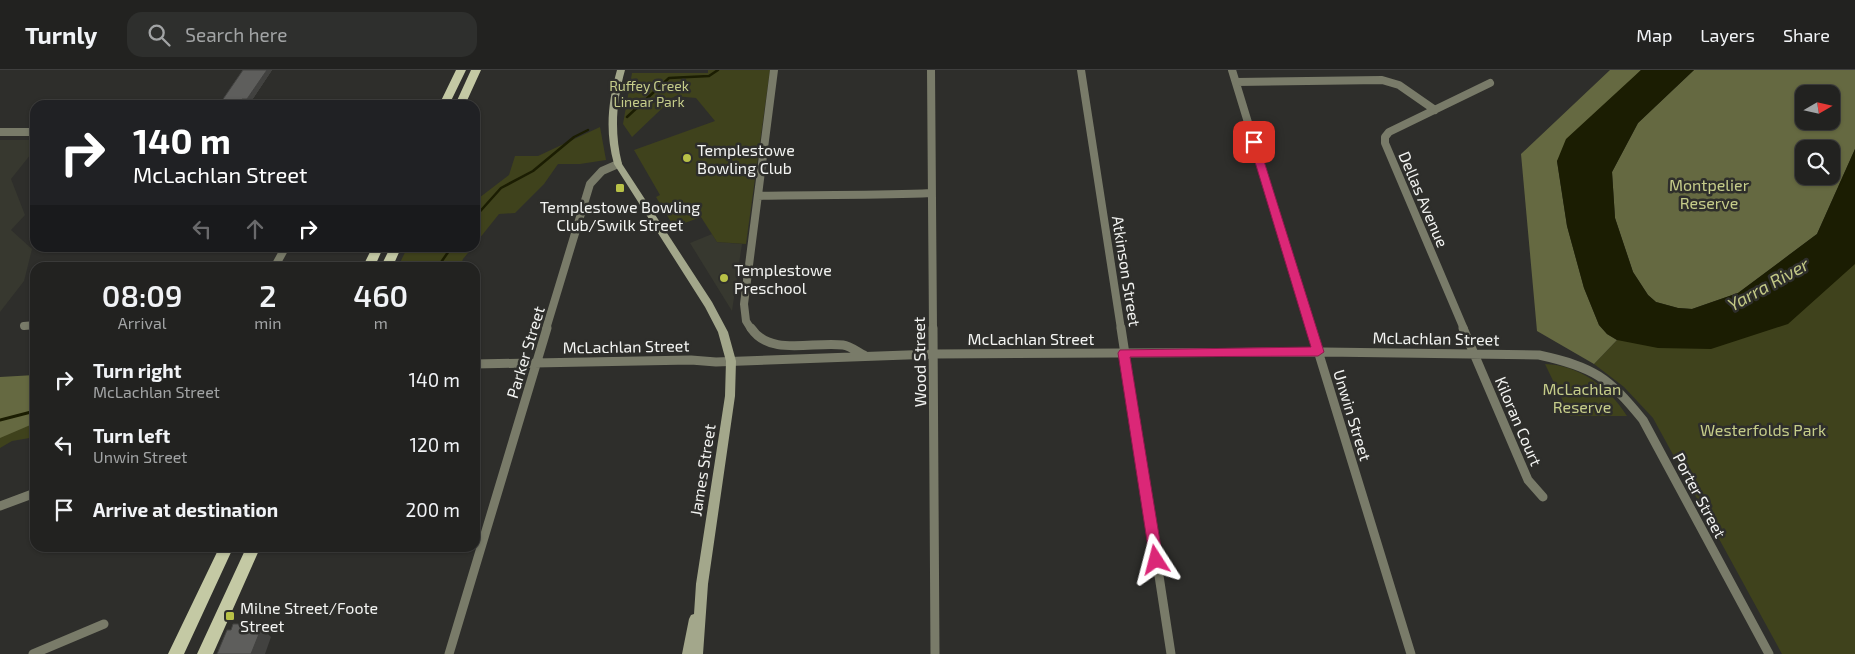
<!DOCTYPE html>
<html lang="en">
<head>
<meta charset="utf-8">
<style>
	body { margin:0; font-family:"Exo 2",sans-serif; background:#2e2f2d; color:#f1f3f6; height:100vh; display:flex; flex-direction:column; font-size:19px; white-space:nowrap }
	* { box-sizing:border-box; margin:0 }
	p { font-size:16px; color:#a2a4a5 }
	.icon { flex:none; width:28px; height:28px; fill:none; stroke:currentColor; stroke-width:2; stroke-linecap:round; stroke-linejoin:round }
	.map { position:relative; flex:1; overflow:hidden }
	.details { position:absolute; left:30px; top:192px; width:450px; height:290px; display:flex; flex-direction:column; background:#222220; border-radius:15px; box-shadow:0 1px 4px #0004,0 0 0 1px #3f3f3e }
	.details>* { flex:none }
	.hud { position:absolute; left:30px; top:30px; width:450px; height:152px; border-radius:15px; box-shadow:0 1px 4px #0004,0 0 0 1px #3f3f3e; background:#202124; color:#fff; overflow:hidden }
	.needle { width:32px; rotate:81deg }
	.fabs { position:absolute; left:1795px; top:15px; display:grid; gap:10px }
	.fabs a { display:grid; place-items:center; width:45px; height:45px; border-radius:10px; background:#222220; box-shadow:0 1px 4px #0004,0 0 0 1px #3f3f3e; font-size:25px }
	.pin { position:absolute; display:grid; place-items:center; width:42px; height:42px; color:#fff; margin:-21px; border-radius:10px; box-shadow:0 2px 8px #0006 }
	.me { position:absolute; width:55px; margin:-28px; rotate:351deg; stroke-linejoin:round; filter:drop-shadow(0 0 4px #0008) }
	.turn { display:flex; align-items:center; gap:18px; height:105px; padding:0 20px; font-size:22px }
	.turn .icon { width:65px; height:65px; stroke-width:2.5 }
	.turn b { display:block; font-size:35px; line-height:42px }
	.lanes { display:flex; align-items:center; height:48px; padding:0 20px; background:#0003; justify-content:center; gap:25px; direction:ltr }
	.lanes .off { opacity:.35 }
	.eta { display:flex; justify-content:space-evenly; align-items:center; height:85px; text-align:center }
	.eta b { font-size:30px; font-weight:600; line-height:35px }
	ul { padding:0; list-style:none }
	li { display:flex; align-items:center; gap:15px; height:65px; padding:0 20px }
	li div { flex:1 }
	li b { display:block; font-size:19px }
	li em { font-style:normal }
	header { display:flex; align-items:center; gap:30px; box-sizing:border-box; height:70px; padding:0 25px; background:#222220; border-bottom:1px solid #3f3f3e }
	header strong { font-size:24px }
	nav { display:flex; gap:28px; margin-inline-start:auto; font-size:18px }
	.search { width:350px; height:45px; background:#2e2f2d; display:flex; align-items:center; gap:12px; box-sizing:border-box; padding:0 18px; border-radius:15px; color:#a2a4a5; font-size:19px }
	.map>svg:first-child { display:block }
</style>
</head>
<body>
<header>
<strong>Turnly</strong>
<div class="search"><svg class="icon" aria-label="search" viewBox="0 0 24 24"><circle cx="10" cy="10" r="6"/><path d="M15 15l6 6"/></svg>Search here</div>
<nav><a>Map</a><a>Layers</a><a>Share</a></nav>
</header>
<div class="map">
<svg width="1855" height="584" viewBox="0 0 1855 584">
	<rect width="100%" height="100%" fill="#2e2e2b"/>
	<path fill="#37382f" d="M0,70H35V79L11,109L25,145L11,160L32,179L24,211L0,242Z
		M712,164L717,172L742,174L732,241L690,173Z"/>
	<path fill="#3f421c" d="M708,0H770L746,174L717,172L701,147L674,157L656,127L660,125L634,80L715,51L696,28L675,26L632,67L623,54L632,3H708Z
		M600,57L606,90L580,94H558L544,114L515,143L499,144L475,174V131L509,105L515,86H538Z
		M407,178H472L463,189L460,197H398Z
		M1855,188V584H1782L1653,348L1624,317L1594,294L1617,270Z
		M1545,294C1579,295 1609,317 1627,346H1570Z
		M35,326V367L12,371L0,378V328Z"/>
	<path fill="#656941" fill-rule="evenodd" d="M1610,0H1641L1557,91L1567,156L1584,218L1599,255L1607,264L1617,270L1594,294L1537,261L1521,84Z
		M1694,0H1855V79L1817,164L1738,223L1692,239L1678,238L1656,232L1648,225L1633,202L1615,148L1612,102L1638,53ZM1804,24H1831V51H1804ZM1804,79H1831V106H1804Z
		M35,305V353L0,368V307Z"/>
	<path fill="#1b1d02" d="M1641,0H1694L1638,53L1612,102L1615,148L1633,202L1648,225L1656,232L1678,238L1692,239L1738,223L1817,164L1855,79V194L1788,254L1711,279L1658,278L1617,270L1607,264L1599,255L1584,218L1567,156L1557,91L1566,69Z"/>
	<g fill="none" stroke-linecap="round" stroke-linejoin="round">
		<path stroke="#1b1d02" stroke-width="2.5" d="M627,47L669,8L709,6L718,0
			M475,147L501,118L533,101L574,67L588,60
			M437,198L451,178"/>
		<path stroke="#1b1d02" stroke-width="3" d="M0,350L35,341"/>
		<path stroke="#797b69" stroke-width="8" d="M931,0L933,259
			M1081,0L1121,259
			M1232,0L1311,259
			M1236,12L1382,10L1399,15L1435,40
			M0,62H35
			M758,126C816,124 873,126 931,123
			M274,198L285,178
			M24,256L35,255
			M546,259L590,114L602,101L618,94
			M751,259L746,251L744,234L774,0
			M1464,259L1385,73V67L1389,62L1490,13"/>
		<path stroke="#797b69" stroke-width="9" d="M751,258C770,287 813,271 843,275C850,276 858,282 864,285
			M933,258L935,584
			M1121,258L1171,584
			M1311,258L1411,584
			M1463,258L1528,410L1543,427
			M475,294L691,290L716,292L934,284L1324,282L1539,285C1594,297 1608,307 1643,350L1769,584
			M0,436L35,423
			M33,584L104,554
			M449,584L547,258"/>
		<path fill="#a3a78b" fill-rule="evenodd" d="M617,0H625C616,32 614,62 622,94L712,232L728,262L736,291L735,326L708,514L703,584H682L689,549L691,545L694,544L696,514L725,326L726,291L718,262L705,237L614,94C605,62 608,32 617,0Z"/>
		<path fill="#c4c9a4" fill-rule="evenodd" d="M456,0H466L449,35H439Z
			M471,0H481L465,35H455Z
			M372,178H383L374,198H362Z
			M390,178H401L392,198H380Z
			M219,478H233L184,584H168Z
			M246,478H260L213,584H197Z"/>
	</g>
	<path fill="#51514f" d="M243,0H272L250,33L219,35Z"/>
	<path fill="#424240" d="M267,0H272L250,33L247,29Z
		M242,29L244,33L243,35H238Z
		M258,554L268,562V564L271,567L265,584H251L256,559Z"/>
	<path fill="#5e5e5c" stroke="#424240" d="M243,0H267L247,29H242L238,35H219Z
		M233,554H258L256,559H261L251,584H217L227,560H231Z"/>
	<path fill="#db2777" stroke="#8e194d" d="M1254,69L1258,72L1324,282L1318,286L1130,287L1163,490L1161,494L1156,496L1152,494L1150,490L1118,283L1120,280L1311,277L1249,72Z"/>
	<g fill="#b8c147" stroke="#2e2e2b" stroke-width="2">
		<circle cx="687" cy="88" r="5"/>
		<rect x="615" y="113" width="10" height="10" rx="2.5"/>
		<circle cx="724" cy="208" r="5"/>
		<rect x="225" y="541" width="10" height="10" rx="2.5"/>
	</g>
	<g text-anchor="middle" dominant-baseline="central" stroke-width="5" stroke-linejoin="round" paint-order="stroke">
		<g font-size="14" fill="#c6cd8a" stroke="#2e2e2b">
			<text x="649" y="15">Ruffey Creek<tspan x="649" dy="16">Linear Park</tspan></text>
		</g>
		<g font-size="16" fill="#f3f4f2" stroke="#2e2e2b" text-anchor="start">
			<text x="697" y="79">Templestowe<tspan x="697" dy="18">Bowling Club</tspan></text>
			<text x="620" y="136" text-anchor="middle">Templestowe Bowling<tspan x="620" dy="18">Club/Swilk Street</tspan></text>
			<text x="734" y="199">Templestowe<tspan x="734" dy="18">Preschool</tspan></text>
			<text x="240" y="537">Milne Street/Foote<tspan x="240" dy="18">Street</tspan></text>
		</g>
		<g font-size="16" fill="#c6cd8a" stroke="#2e2e2b">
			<text x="1709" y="114">Montpelier<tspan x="1709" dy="18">Reserve</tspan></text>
			<text x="1582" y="318">McLachlan<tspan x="1582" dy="18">Reserve</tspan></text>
			<text x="1763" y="359">Westerfolds Park</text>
		</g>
		<g font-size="16" fill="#f3f4f2" stroke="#2e2e2b">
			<text transform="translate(1424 129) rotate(67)">Dellas Avenue</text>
			<text transform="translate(1127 201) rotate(81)">Atkinson Street</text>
			<text x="1031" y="268">McLachlan Street</text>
			<text transform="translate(1436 268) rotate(1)">McLachlan Street</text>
			<text transform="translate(626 276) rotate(-1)">McLachlan Street</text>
			<text transform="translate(525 282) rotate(-73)">Parker Street</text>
			<text transform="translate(919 292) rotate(-91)">Wood Street</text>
			<text transform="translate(1353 345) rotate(73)">Unwin Street</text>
			<text transform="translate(1519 351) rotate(67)">Kiloran Court</text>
			<text transform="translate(702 400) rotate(-81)">James Street</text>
			<text transform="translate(1700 425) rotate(62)">Porter Street</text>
		</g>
		<g font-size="18" font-style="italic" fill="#c2c885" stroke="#2e2e2b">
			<text transform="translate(1768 214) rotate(-29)">Yarra River</text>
		</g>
	</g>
</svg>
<div class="fabs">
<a><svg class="needle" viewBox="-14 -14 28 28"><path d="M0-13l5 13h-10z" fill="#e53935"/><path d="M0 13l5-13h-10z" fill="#a2a4a5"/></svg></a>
<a><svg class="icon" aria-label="search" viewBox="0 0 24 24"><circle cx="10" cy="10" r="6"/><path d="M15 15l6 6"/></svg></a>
</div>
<div class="pin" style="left:1254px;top:72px;background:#d93025"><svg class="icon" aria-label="arrive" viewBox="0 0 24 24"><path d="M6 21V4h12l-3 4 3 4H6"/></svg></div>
<svg class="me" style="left:1156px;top:490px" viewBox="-20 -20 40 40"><path d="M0-17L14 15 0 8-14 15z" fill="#db2777" stroke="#fff" stroke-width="4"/></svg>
<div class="hud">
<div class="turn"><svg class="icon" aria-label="right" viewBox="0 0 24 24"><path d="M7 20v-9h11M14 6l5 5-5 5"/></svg><div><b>140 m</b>McLachlan Street</div></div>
<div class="lanes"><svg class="icon off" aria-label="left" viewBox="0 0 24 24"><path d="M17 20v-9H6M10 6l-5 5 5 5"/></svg><svg class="icon off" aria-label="ahead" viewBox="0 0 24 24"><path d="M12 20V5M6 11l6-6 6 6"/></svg><svg class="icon" aria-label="right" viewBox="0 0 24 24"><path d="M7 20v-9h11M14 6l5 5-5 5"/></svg></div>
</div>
<section class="details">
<div class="eta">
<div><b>08:09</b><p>Arrival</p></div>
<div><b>2</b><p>min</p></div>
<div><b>460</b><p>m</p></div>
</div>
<ul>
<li><svg class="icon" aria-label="right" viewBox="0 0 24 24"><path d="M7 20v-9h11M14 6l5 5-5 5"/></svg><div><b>Turn right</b><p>McLachlan Street</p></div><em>140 m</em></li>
<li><svg class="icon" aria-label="left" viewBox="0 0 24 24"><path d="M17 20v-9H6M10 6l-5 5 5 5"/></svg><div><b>Turn left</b><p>Unwin Street</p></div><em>120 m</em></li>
<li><svg class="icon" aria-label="arrive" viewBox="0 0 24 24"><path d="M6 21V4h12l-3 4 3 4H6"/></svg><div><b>Arrive at destination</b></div><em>200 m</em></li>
</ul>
</section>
</div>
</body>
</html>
